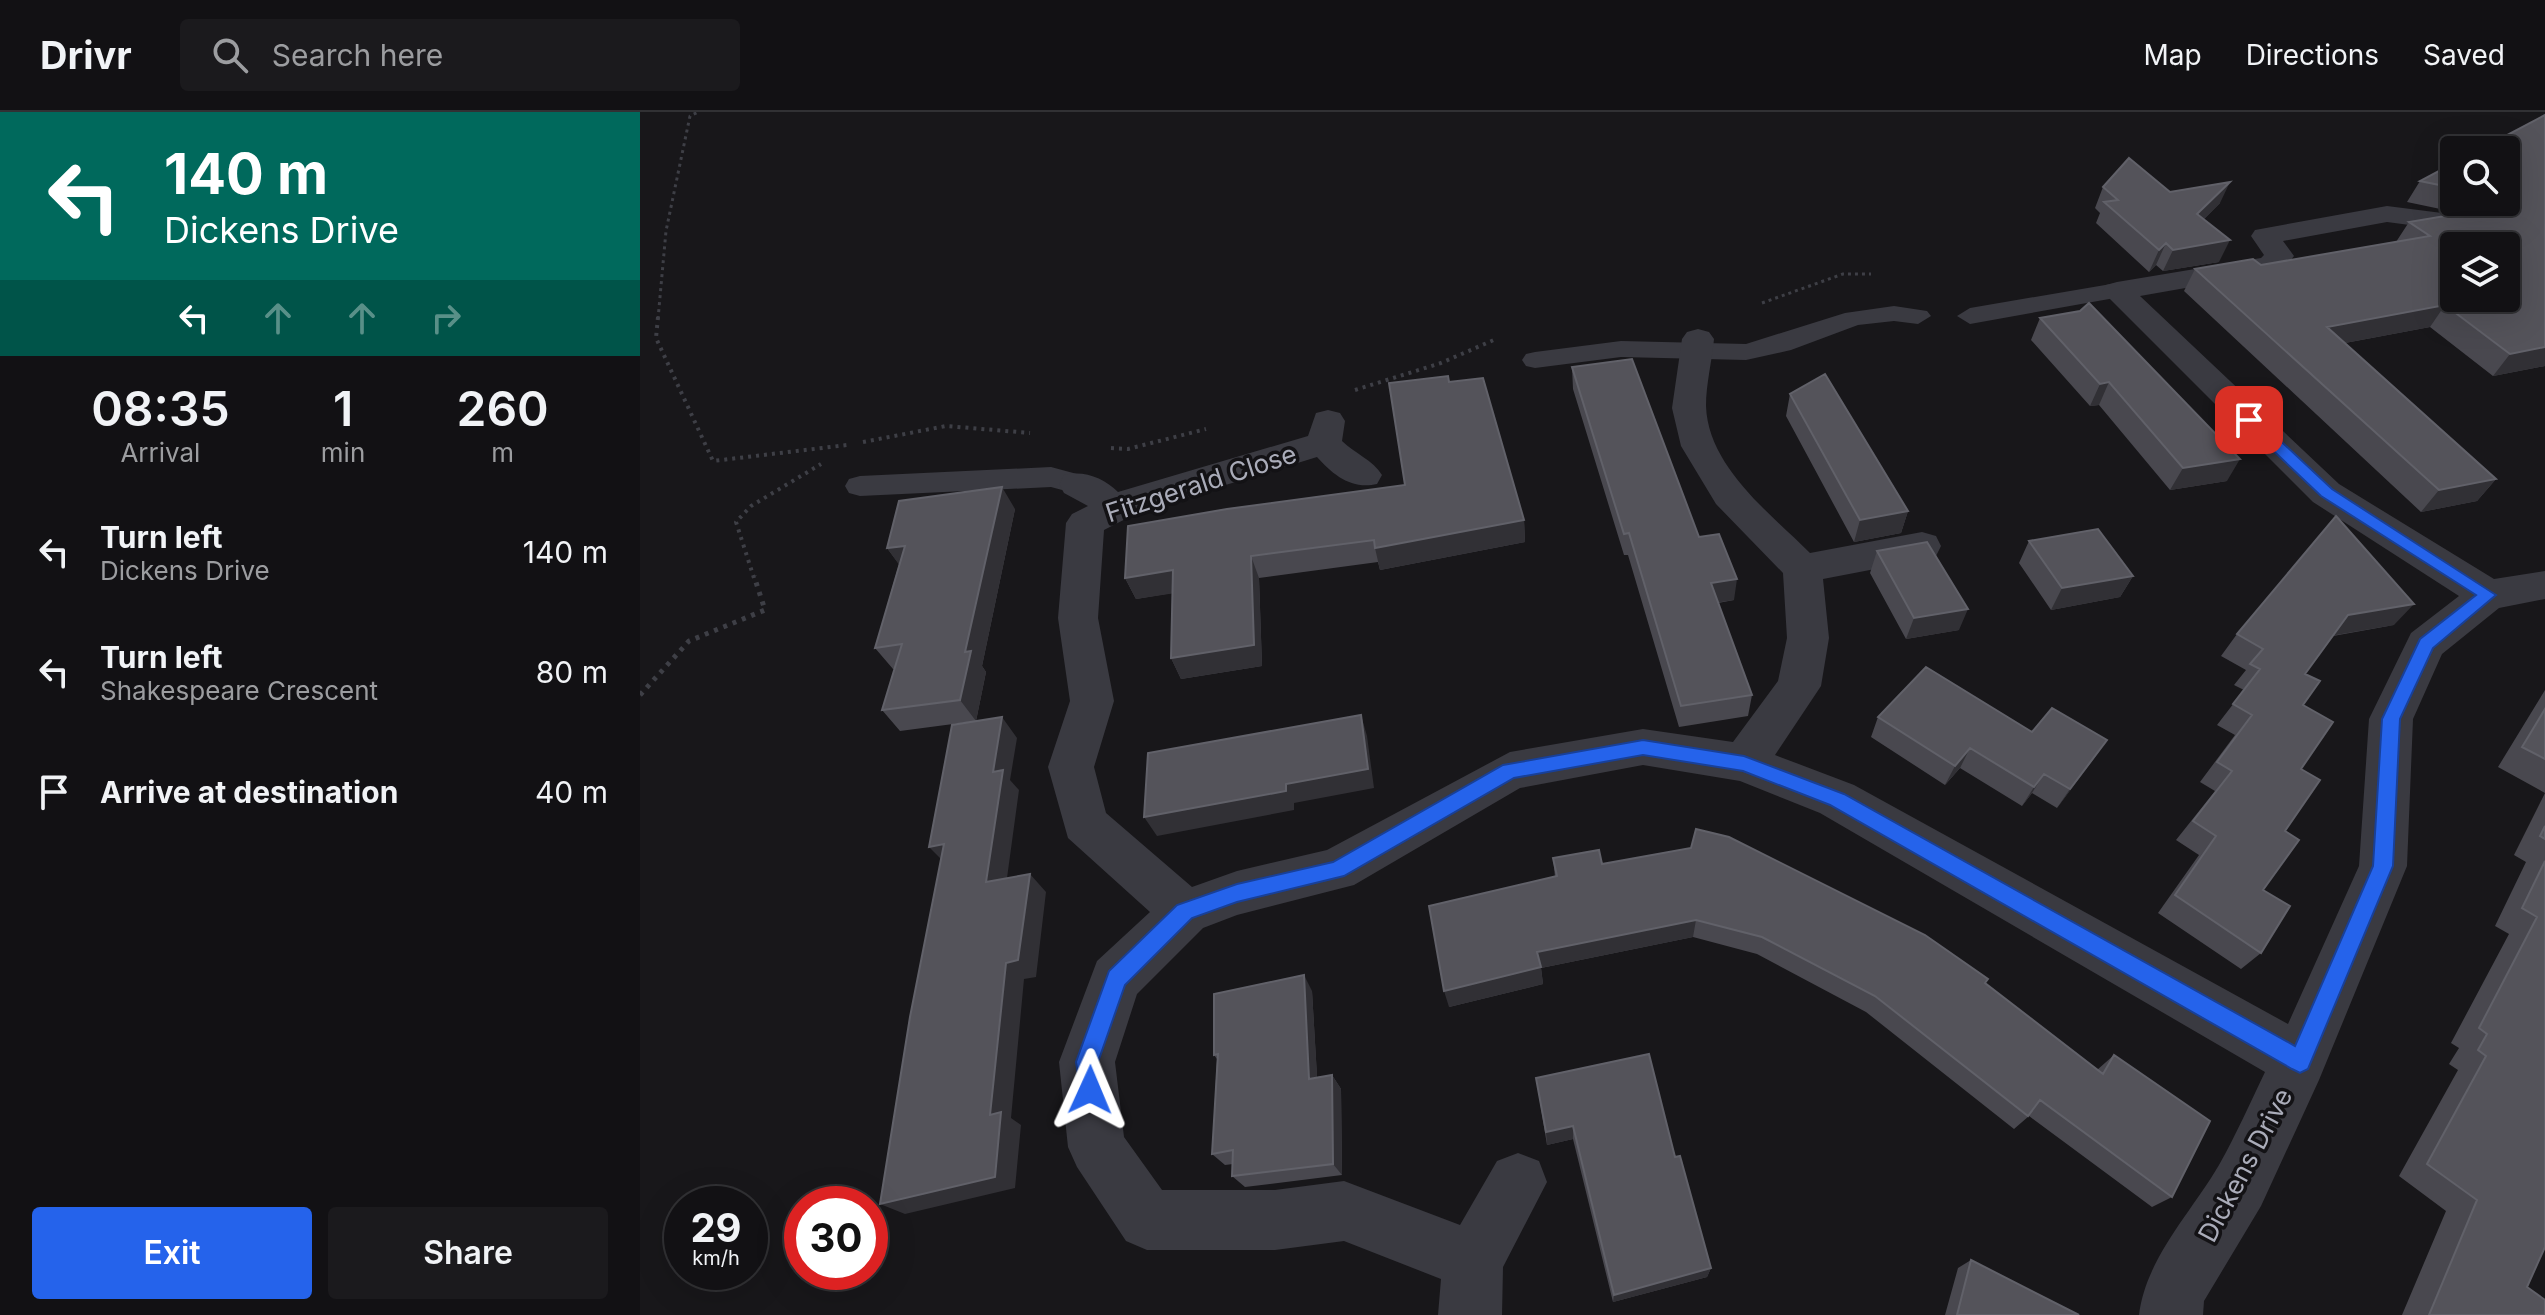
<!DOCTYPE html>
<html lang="en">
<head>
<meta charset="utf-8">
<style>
	body { margin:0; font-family:Inter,sans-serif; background:#1b1a1d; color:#f1f3f6; height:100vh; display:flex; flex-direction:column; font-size:30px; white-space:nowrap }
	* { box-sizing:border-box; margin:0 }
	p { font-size:26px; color:#9c9da0 }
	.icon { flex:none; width:44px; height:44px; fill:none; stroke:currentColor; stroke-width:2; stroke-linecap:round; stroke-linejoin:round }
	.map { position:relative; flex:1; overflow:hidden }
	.panel { display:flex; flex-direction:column; background:#121114; width:640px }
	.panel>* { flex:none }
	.top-card { background:#00695c; color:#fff; overflow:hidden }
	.buttons { position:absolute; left:1800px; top:24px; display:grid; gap:16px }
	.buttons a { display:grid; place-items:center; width:80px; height:80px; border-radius:8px; background:#121114; box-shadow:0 8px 32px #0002,0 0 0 2px #313134; font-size:40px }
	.speed { position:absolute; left:24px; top:1074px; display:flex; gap:16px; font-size:40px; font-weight:700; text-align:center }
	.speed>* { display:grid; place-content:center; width:104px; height:104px; border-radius:50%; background:#121114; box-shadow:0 8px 32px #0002,0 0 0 2px #313134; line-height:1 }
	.speed small { font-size:20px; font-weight:400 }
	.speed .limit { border:12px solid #d22; background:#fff; color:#111 }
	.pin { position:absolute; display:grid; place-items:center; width:68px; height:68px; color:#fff; margin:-34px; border-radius:16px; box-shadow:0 4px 12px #0006 }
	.me { position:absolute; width:88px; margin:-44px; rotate:1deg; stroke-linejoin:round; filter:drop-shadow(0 0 6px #0008) }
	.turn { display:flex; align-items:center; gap:28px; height:168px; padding:0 32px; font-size:36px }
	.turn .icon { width:104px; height:104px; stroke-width:2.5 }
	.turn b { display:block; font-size:56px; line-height:68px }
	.lanes { display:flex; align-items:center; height:76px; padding:0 32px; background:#0003; justify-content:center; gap:40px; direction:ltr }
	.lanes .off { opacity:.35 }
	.eta { display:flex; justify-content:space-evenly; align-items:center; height:136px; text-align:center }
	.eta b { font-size:48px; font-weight:600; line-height:56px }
	.primary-button { display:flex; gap:16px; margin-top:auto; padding:16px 32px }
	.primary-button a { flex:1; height:92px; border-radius:8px; background:#2563eb; color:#fff; font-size:32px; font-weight:600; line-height:92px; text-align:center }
	.primary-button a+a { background:#1b1a1d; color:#f1f3f6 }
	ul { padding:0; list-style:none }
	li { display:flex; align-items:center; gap:24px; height:120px; padding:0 32px }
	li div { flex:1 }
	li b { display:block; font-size:30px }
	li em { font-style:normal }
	header { display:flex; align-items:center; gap:48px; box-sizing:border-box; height:112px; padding:0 40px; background:#121114; border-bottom:2px solid #313134 }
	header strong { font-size:38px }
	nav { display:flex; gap:44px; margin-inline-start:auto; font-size:28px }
	.search { width:560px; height:72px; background:#1b1a1d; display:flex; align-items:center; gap:20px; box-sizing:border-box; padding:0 28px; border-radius:8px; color:#9c9da0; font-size:30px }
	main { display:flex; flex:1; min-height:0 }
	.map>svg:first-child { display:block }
</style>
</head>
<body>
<header>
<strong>Drivr</strong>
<div class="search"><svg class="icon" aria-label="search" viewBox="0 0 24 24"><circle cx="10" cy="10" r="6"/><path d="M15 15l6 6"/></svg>Search here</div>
<nav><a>Map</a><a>Directions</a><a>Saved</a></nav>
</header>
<main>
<section class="panel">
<div class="top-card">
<div class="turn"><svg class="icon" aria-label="left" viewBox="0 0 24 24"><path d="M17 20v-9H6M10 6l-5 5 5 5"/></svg><div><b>140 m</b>Dickens Drive</div></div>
<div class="lanes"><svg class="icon" aria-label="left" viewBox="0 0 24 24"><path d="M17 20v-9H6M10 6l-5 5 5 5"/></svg><svg class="icon off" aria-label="ahead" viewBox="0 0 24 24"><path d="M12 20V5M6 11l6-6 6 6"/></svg><svg class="icon off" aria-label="ahead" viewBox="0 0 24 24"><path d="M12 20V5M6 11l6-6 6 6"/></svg><svg class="icon off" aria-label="right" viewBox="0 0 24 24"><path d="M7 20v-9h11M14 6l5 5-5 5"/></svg></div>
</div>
<div class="eta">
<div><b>08:35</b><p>Arrival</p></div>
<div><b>1</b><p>min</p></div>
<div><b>260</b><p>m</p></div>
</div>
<ul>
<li><svg class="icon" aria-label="left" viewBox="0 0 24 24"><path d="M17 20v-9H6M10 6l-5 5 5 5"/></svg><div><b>Turn left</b><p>Dickens Drive</p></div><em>140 m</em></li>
<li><svg class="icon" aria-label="left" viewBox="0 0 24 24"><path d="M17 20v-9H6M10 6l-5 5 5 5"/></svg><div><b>Turn left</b><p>Shakespeare Crescent</p></div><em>80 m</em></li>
<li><svg class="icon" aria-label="arrive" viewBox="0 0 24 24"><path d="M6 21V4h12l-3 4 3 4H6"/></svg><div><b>Arrive at destination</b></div><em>40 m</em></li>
</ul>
<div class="primary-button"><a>Exit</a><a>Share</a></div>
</section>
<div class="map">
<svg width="1905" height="1203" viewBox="0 0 1905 1203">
	<rect width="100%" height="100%" fill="#18171a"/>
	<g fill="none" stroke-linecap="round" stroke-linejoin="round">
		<path stroke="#3e3f46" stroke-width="3" stroke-dasharray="3 4" stroke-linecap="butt" d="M1122,191L1203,162H1231
			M18,207L26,119L50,4L58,0"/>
		<path stroke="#3e3f46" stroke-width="4" stroke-dasharray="3 5" stroke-linecap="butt" d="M18,205L16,226L73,349L207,333
			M715,278L801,251L856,227
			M223,330L306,314L390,321
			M471,336L488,337L566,317
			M114,466L96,410L111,394L181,352"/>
		<path stroke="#3e3f46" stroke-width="5" stroke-dasharray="4 6" stroke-linecap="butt" d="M0,583L49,529L125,498L114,464"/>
		<path fill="#3a3a41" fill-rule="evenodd" d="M1477,171L1486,174L1490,179L1486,184L1330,212L1317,204L1330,196Z
			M1254,194L1287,199L1291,204L1278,212L1254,209L1218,213L1151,238L1106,248L981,245L895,256L886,254L882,248L886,242L895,240L981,229L1106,232L1205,201Z
			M411,355L448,365L452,372L448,379L437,382L411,375L220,384L209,381L205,374L209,367L220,364Z"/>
		<path fill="#3a3a41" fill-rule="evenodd" d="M1747,94L1810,102L1814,108L1810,114L1800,117L1747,110L1643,129L1654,144L1642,159L1500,184L1699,372L1854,467L1905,459V487L1859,496L1802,542L1773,607L1767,754L1679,968L1621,1094L1564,1189L1563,1203H1499C1506,1146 1551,1101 1579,1053C1596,1023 1610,991 1625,960L1180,701L1100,669L1003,653L880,676L714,773L597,803L563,816L497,882L475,950L484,1025L522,1078H635L704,1069L820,1113L857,1049L878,1041L899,1049L907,1070L863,1155L862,1203H798L801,1167L704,1129L635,1138H507L486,1129L437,1055L428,1035L419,950L457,849L510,800L428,726L408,655L430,589L418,506L426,411L432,402L448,394L424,381L419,372L424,363C444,358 464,366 478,380L668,324L676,301L688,298L700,301L705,309L702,329C714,341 733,348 742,363L737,372C712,378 693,363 677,345L501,399L464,418L458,506L474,589L454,655L466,701L552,775L597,759L687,738L870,640L1003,617L1093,630L1138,569L1147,526L1143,461L1076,392L1041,334L1032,296L1042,227L1047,220L1058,217L1069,220L1074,227C1072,249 1066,272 1066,294C1068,355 1131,402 1170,441L1282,420L1296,424L1301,434L1296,444L1282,448L1183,467L1189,526L1181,574L1135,643L1214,673L1648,912L1719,754L1729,607L1771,521L1819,484L1673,390L1462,179L1466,173L1477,170L1621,146L1624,143L1611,124L1615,118Z"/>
	</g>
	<path fill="#49484f" d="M1814,51V90H1866L1905,254L1853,264L1790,215L1705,231L1856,367L1837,389L1781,400L1544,179L1555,157L1621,153L1756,130L1769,110L1812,102L1810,99L1767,90L1780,69Z
		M1463,75L1530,80L1580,91L1564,107L1579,150L1523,159L1516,153L1509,160L1456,111L1460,101L1455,96Z
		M1400,206L1587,369L1530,378L1459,293L1450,294L1391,228Z
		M932,255L1059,425L1094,488L1078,491L1112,583L1108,604L1039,615L988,443H984L933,277Z
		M809,270L884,408L885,430L740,458L738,450L619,466L622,554L541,567L531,546L532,481L496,487L485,466L765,373Z
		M1150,282L1268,399L1261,421L1214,430L1146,304Z
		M375,397L342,554L346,560L336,609L260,619L242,598L255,557H253L235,536L259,452L247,436Z
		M1389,429L1493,464L1480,485L1411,498L1379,451Z
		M1237,439L1319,518L1266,527L1230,461Z
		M1754,513L1693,524L1665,562L1661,657L1645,719L1623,778L1621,841L1601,857L1518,801L1559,743L1536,728L1575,679L1560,670L1595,623L1577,613L1604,578L1594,573L1606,558L1581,544L1597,522Z
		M1905,578V681L1858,655Z
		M1238,605L1392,620L1467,628L1417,696L1392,681L1382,694L1320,656L1305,673L1231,625Z
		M1905,681V1135L1887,1175L1905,1203H1762L1806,1099L1759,1064L1818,958L1809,952L1819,936L1811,931L1869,822L1855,814L1886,750L1874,743Z
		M913,746L962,752L1345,871L1457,958L1474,943L1532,1085L1512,1095L1389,1004L1374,1017L1226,900L1117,842L1053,825L901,856L903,872L809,895L915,765Z
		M672,879L677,965L692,963L701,977L702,1063L605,1075L592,1064L593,1052L585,1053L572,1042L577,947L574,943Z
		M896,966L1035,1045L1071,1156L1067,1165L973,1190L933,1027L907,1033Z
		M1331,1148L1439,1203H1305L1318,1156Z"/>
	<path fill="#313035" d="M1590,70L1580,91L1547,123L1557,102Z
		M1590,128L1579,150L1523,159L1533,138Z
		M1526,131L1516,153L1509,160L1519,138Z
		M1805,193L1790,215L1673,237L1687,215Z
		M1905,235V254L1853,264L1870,242Z
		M1469,270L1459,293L1450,294L1460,272Z
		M1600,347L1587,369L1530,378L1543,356Z
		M1856,367L1837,389L1781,400L1799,378Z
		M362,375L375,397L342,554L346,560L336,609L320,588L325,540Z
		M1268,399L1261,421L1214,430L1220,408Z
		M884,408L885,430L740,458L735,436Z
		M265,434L263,458L247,436Z
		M611,444L619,466L622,554L541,567L531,546Z
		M533,458L542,480L496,487L485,466Z
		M1493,464L1480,485L1411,498L1422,476Z
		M1097,467L1094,488L1068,492L1071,471Z
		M1774,492L1754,513L1690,524L1708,503Z
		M1328,497L1319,518L1266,527L1274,506Z
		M721,603L727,624L734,676L654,691V698L517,724L504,705L646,672Z
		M362,605L377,626L370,668L379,678L364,788L346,770L353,660Z
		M1467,628L1453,648L1417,696L1430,677Z
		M1330,636L1320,656L1305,673L1315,654Z
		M1404,662L1392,681L1382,694L1394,675Z
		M304,732L307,753L289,735Z
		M390,762L406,780L396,865L384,867L371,1006L381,1013L375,1076L265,1102L240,1092L350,1003L366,851Z
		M1056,808L1053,825L901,856L903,872L809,895L804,879L897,840Z
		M664,863L672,879L678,980L669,967Z
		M692,963L701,977L702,1063L693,1052Z
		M933,1014V1027L907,1033L906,1020Z
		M1071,1156L1067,1165L973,1190L974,1183Z"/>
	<path fill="#54535a" stroke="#616169" stroke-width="2" fill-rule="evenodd" d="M1905,3V235L1870,242L1805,193L1687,215L1856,367L1799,378L1555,157L1613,147L1621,153L1790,124L1769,110L1847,97L1832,90H1866V38H1839ZM1814,134H1866V186H1814Z
		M1489,46L1530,80L1590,70L1557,102L1590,128L1533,138L1526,131L1519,138L1464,90L1478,88L1463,75Z
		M1814,51V76L1780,69Z
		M1449,191L1600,347L1543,356L1469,270L1460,272L1400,206L1440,199Z
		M992,247L1059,425L1079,422L1097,467L1071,471L1112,583L1041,594L989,421L984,422L932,255Z
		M1185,262L1268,399L1220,408L1150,282Z
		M808,264L809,270L843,266L884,408L735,436L734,428L611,444L614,533L531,546L533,458L485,466L488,414L587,397L765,373L749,271Z
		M362,375L325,540L331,539L320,588L242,598L262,532L235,536L265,434L247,436L259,389Z
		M1696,404L1774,492L1708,503L1665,562L1680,569L1663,593L1693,610L1661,657L1680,668L1645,719L1659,728L1623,778L1650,794L1621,841L1535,783L1576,724L1553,709L1592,659L1577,650L1612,603L1593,592L1620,557L1610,552L1623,537L1597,522Z
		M1458,417L1493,464L1422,476L1389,429Z
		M1287,430L1328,497L1274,506L1237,439Z
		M1286,555L1392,620L1412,596L1467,628L1430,677L1404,662L1394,675L1330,636L1315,654L1238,605Z
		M1905,597V647L1882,635Z
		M721,603L728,657L646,672V679L504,705L508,641Z
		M362,605L353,660L363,658L346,770L390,762L378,848L366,851L350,1003L361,1000L355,1065L240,1092L270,905L304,732L289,735L312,613Z
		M1905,714V727L1900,724Z
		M1056,717L1089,725L1285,823L1348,867L1345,871L1463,962L1474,943L1570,1009L1532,1085L1400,988L1388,1004L1235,884L1122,825L1056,808L897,840L901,855L804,879L789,794L917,764L913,746L959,738L962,752L1051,736Z
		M1905,749V1135L1887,1175L1905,1188V1203H1789L1837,1088L1787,1052L1846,944L1838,938L1847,922L1839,916L1897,805L1882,796Z
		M664,863L669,967L692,963L693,1052L592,1064L593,1038L572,1042L578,942L574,943V882Z
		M1009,942L1035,1045L1040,1044L1071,1156L974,1183L933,1014L906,1020L896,966Z
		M1331,1148L1439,1203H1317Z"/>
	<path fill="#2563eb" stroke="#184099" stroke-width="2" d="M1604,304H1614L1692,377L1856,483L1793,536L1760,607L1753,754L1668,957L1660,961L1652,957L1190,693L1103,659L1003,643L874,666L704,764L597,790L552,806L485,873L458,950L462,978L459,986L450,990L442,986L436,950L469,859L537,793L597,772L693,750L863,653L1003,628L1104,644L1204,682L1655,934L1733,754L1742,607L1780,527L1836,483L1681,384L1604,311Z"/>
	<g text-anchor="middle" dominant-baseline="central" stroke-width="7" stroke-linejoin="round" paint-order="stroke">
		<g font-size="26" fill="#aaacb9" stroke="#131215">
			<text transform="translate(561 371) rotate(-18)">Fitzgerald Close</text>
			<text transform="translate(1605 1053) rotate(-62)">Dickens Drive</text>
		</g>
	</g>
</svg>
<div class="buttons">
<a><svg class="icon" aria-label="search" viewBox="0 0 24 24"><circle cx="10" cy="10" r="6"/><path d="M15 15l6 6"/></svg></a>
<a><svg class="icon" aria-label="layers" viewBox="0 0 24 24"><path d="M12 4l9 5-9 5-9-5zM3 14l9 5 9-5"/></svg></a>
</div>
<div class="speed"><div>29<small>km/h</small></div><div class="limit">30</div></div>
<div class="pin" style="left:1609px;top:308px;background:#d93025"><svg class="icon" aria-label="arrive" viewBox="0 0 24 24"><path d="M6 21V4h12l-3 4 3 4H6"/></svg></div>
<svg class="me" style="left:450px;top:978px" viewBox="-20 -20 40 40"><path d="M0-17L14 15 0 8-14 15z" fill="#2563eb" stroke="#fff" stroke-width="4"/></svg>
</div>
</main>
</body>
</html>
